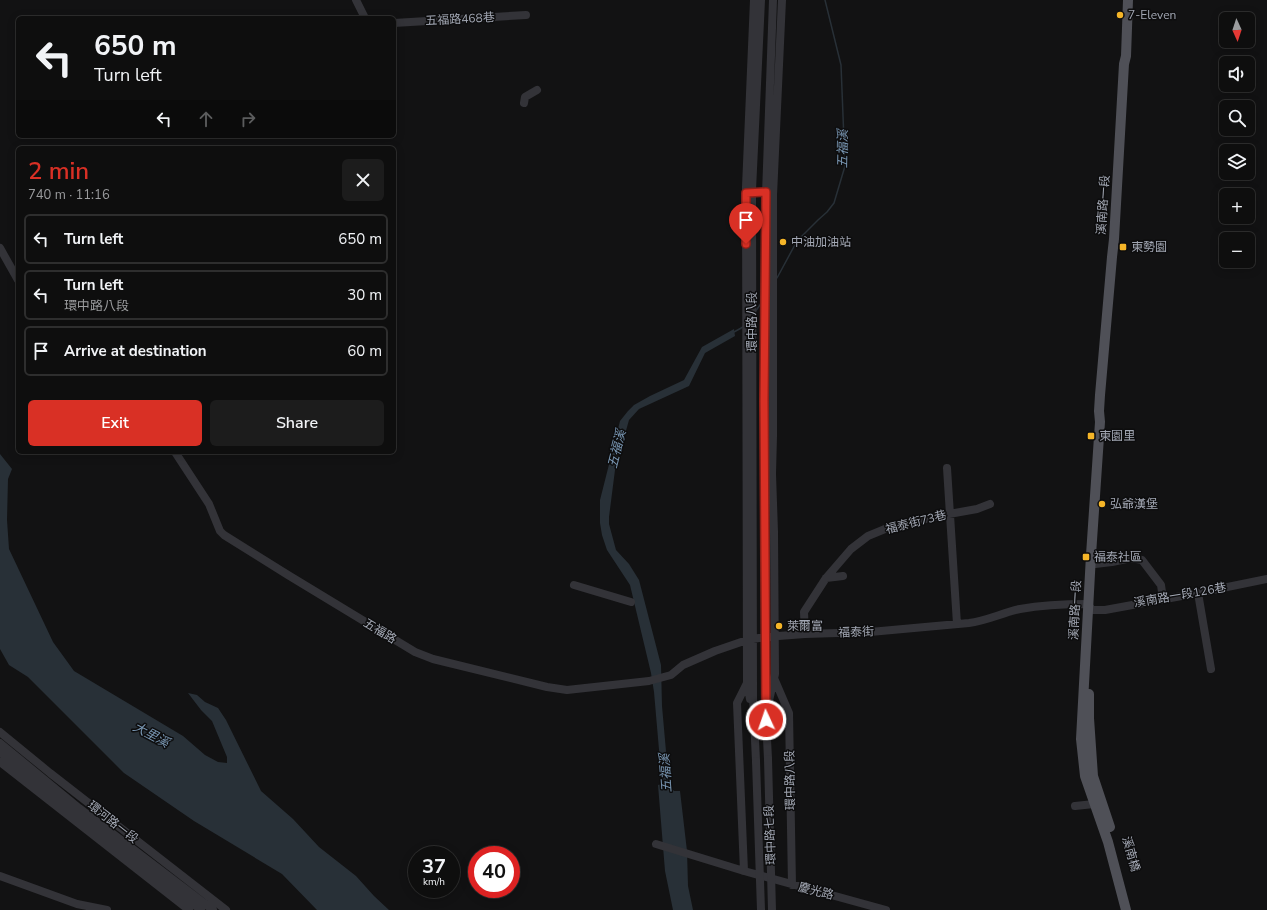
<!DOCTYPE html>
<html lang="en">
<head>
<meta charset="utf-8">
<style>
	body { margin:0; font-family:"Nunito Sans","Noto Sans TC",sans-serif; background:#1c1c1c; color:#f1f3f6; height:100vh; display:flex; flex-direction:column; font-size:15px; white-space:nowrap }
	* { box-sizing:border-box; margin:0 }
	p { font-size:13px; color:#9b9c9e }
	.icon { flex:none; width:22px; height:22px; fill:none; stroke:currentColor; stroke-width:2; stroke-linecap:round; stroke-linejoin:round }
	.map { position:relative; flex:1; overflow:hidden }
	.panel { position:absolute; left:16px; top:146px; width:380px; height:308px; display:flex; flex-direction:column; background:#0e0e0e; border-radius:6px; box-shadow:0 2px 10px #0003,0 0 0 1px #2e2e2e }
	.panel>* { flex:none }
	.banner { position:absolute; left:16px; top:16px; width:380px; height:122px; border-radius:6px; box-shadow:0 2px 10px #0003,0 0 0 1px #2e2e2e; background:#0e0e0e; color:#f1f3f6; overflow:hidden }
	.needle { width:26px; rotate:177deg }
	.tools { position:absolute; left:1219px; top:12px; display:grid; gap:8px }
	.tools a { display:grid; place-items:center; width:36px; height:36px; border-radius:6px; background:#0e0e0e; box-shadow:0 2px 10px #0003,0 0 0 1px #2e2e2e; font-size:20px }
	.speed { position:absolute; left:408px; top:846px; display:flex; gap:8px; font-size:20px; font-weight:700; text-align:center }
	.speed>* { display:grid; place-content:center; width:52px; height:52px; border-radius:50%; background:#0e0e0e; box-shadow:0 2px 10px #0003,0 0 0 1px #2e2e2e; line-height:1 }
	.speed small { font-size:10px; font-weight:400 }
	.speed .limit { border:6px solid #d22; background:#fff; color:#111 }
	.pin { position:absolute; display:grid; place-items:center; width:34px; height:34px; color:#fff; margin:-41px -17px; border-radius:50% 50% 50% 0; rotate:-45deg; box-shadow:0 0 4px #0007 }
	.pin .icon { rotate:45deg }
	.me { position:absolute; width:44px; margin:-22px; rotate:357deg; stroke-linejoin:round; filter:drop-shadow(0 0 3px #0008) }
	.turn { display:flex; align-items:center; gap:14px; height:84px; padding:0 12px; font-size:18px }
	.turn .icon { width:52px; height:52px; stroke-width:2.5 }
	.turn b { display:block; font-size:28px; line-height:34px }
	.lanes { display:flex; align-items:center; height:38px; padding:0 12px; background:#0003; justify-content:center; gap:20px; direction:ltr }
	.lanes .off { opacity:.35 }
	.round { display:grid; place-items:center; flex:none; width:42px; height:42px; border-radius:6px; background:#1c1c1c }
	.summary { display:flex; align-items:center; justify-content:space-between; height:68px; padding:0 12px }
	h1 { font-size:24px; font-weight:600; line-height:30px; color:#d93025 }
	.cta { display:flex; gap:8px; margin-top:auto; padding:8px 12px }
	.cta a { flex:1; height:46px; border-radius:6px; background:#d93025; color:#fff; font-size:16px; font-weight:600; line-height:46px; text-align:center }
	.cta a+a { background:#1c1c1c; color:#f1f3f6 }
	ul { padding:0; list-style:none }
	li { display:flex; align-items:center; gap:12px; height:50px; margin:0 8px 6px; padding:0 4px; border:2px solid #2e2e2e; border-radius:6px }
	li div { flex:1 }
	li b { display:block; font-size:15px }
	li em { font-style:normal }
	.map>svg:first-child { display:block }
</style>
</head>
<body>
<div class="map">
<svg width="1267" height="910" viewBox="0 0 1267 910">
	<rect width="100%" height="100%" fill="#121213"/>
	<path fill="#283037" d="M734,329L735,336L705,353L689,386L639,409L629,420L615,470L609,517V524L616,550L629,564L639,580L661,665L662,706L669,785L674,791H680L687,851L688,886L693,910H673L665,871L658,785L662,784L654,692L651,673L630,585L607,550L602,535L600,523V500L620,421L628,411L634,405L650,396L684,380L702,347Z
		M0,454L12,469L8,479L7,520L9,549L53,642L74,671L183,736L205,755L218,762L227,763V757L212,721L201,710L188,693L197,695L205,702L218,708L226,720L261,791L293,819L319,847L356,876L374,896L389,910H317L282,874L194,821L124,773L28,677L9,665L0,649Z"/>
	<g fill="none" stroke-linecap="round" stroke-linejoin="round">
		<path stroke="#283037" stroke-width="1.5" d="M777,278L797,241L818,220L827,212L834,203L845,166L841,65L825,0
			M755,312L762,302
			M734,332L743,327"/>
		<path stroke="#333338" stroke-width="8" d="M356,0L365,18
			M394,23L526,15
			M524,103L525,97L537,90
			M0,248L18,280
			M175,452L209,504L220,531L224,535L288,575L415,652L433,659L547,687L567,690L649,681L671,675L683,665L715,651L747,640L765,637L805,634L870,632L969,623C986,621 1002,613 1020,609C1042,605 1065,604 1088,604L1092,610H1105L1198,593L1267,579
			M947,468L957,624
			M1095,564L1112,562L1131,558L1142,560L1161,585L1163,599
			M826,578L843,576
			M574,585L631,602
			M1198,593L1211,669
			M805,634L804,612L826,578L851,549L868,536L885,529L906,523L949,514L977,509L990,504
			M774,678L789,713L792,885
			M750,699L747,683L746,187L754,0
			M768,705L775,674L774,532L772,474L773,436V195L782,0
			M0,732L50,773L226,910
			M0,743L79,808L213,910
			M0,752L40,786L201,910
			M768,759L765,699V583L764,401L766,194L773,0
			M756,761L753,697L752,190L761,0
			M0,762L189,910
			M1075,806L1094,804
			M656,844L744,871L886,910
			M744,871L737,703L747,683
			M0,876L77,904L107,910"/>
		<path stroke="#4f5057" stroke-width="10" d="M1089,694V718L1093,776L1110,827
			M1126,910L1108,842L1085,776L1081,739L1091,555L1100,422L1099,411L1100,395L1112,257L1114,239L1124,64L1126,56L1128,0"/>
		<path stroke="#333338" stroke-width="8" d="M768,759L772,910
			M756,761L761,910"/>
	</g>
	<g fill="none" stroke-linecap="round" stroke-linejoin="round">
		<defs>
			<path id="route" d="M746,244V193L766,192L764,401L766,720"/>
		</defs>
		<use href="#route" stroke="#8d1f18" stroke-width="10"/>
		<use href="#route" stroke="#d93025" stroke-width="7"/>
	</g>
	<g fill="#f5b528" stroke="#0d0d0e" stroke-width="1.5">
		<circle cx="1120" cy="15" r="4"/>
		<circle cx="783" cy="242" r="4"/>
		<rect x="1119" y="243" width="8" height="8" rx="2"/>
		<rect x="1087" y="432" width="8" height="8" rx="2"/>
		<circle cx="1102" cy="504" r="4"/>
		<rect x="1082" y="553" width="8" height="8" rx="2"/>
		<circle cx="779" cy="626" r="4"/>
	</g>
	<g text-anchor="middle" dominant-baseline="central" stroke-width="3" stroke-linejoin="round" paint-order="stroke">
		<g font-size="12" fill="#a3a8b4" stroke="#0d0d0e" text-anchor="start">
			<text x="1128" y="15">7-Eleven</text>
			<text x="791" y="242">中油加油站</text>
			<text x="1131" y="247">東勢園</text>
			<text x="1099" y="436">東園里</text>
			<text x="1110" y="504">弘爺漢堡</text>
			<text x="1094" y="557">福泰社區</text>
			<text x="787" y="626">萊爾富</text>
		</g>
		<g font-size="12" fill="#a3a8b4" stroke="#0d0d0e">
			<text transform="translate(460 19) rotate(-3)">五福路468巷</text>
			<text transform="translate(1103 205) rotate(-86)">溪南路一段</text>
			<text transform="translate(752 322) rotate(-90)">環中路八段</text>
			<text transform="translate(916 522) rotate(-14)">福泰街73巷</text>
			<text transform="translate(1180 595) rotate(-10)">溪南路一段126巷</text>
			<text transform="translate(1075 610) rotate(-87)">溪南路一段</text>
			<text transform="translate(380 631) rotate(31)">五福路</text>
			<text transform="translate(856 632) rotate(-2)">福泰街</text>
			<text transform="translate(790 780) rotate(-91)">環中路八段</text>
			<text transform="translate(113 822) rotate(38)">環河路一段</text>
			<text transform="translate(770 835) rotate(-92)">環中路七段</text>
			<text transform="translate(1131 854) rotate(74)">溪南橋</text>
			<text transform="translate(816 891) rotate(14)">慶光路</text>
		</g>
		<g font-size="13" font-style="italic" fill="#7895b1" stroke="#0d0d0e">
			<text transform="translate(843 149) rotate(-89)">五福溪</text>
			<text transform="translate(617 449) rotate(-76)">五福溪</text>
			<text transform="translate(151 735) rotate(28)">大里溪</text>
			<text transform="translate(666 773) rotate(-94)">五福溪</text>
		</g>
	</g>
</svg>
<div class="tools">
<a><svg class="needle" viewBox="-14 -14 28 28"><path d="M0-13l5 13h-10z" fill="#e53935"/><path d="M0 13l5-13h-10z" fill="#9b9c9e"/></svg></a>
<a><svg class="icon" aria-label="sound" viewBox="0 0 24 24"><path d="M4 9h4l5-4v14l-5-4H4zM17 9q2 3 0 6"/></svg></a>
<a><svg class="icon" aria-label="search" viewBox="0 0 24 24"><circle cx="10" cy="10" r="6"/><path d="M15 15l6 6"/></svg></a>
<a><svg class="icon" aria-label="layers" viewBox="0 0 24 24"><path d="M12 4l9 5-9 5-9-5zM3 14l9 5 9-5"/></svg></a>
<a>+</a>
<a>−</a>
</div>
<div class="speed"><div>37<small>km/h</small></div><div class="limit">40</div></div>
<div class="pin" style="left:746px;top:244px;background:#d93025"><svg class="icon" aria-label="arrive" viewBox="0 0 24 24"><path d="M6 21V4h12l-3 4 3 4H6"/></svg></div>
<svg class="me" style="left:766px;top:720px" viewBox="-20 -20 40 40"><circle r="17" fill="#d93025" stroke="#fff" stroke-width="3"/><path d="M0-11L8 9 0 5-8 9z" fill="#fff"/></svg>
<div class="banner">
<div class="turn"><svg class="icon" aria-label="left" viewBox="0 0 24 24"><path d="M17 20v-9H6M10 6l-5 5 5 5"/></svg><div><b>650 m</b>Turn left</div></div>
<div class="lanes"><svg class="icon" aria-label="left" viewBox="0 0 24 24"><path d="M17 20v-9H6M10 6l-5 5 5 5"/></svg><svg class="icon off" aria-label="ahead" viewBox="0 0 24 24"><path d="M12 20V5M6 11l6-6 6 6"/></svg><svg class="icon off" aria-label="right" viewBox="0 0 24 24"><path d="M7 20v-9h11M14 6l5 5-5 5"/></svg></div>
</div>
<section class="panel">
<div class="summary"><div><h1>2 min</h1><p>740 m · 11:16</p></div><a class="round"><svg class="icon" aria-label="close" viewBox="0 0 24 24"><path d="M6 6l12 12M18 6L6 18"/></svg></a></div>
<ul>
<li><svg class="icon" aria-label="left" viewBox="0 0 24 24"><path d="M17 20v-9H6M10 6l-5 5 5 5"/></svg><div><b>Turn left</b></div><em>650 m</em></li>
<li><svg class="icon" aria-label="left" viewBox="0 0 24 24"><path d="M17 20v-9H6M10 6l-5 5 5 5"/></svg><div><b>Turn left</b><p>環中路八段</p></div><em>30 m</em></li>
<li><svg class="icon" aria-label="arrive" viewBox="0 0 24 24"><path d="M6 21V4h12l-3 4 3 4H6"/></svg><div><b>Arrive at destination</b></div><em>60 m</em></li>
</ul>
<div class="cta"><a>Exit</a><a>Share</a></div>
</section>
</div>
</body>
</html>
